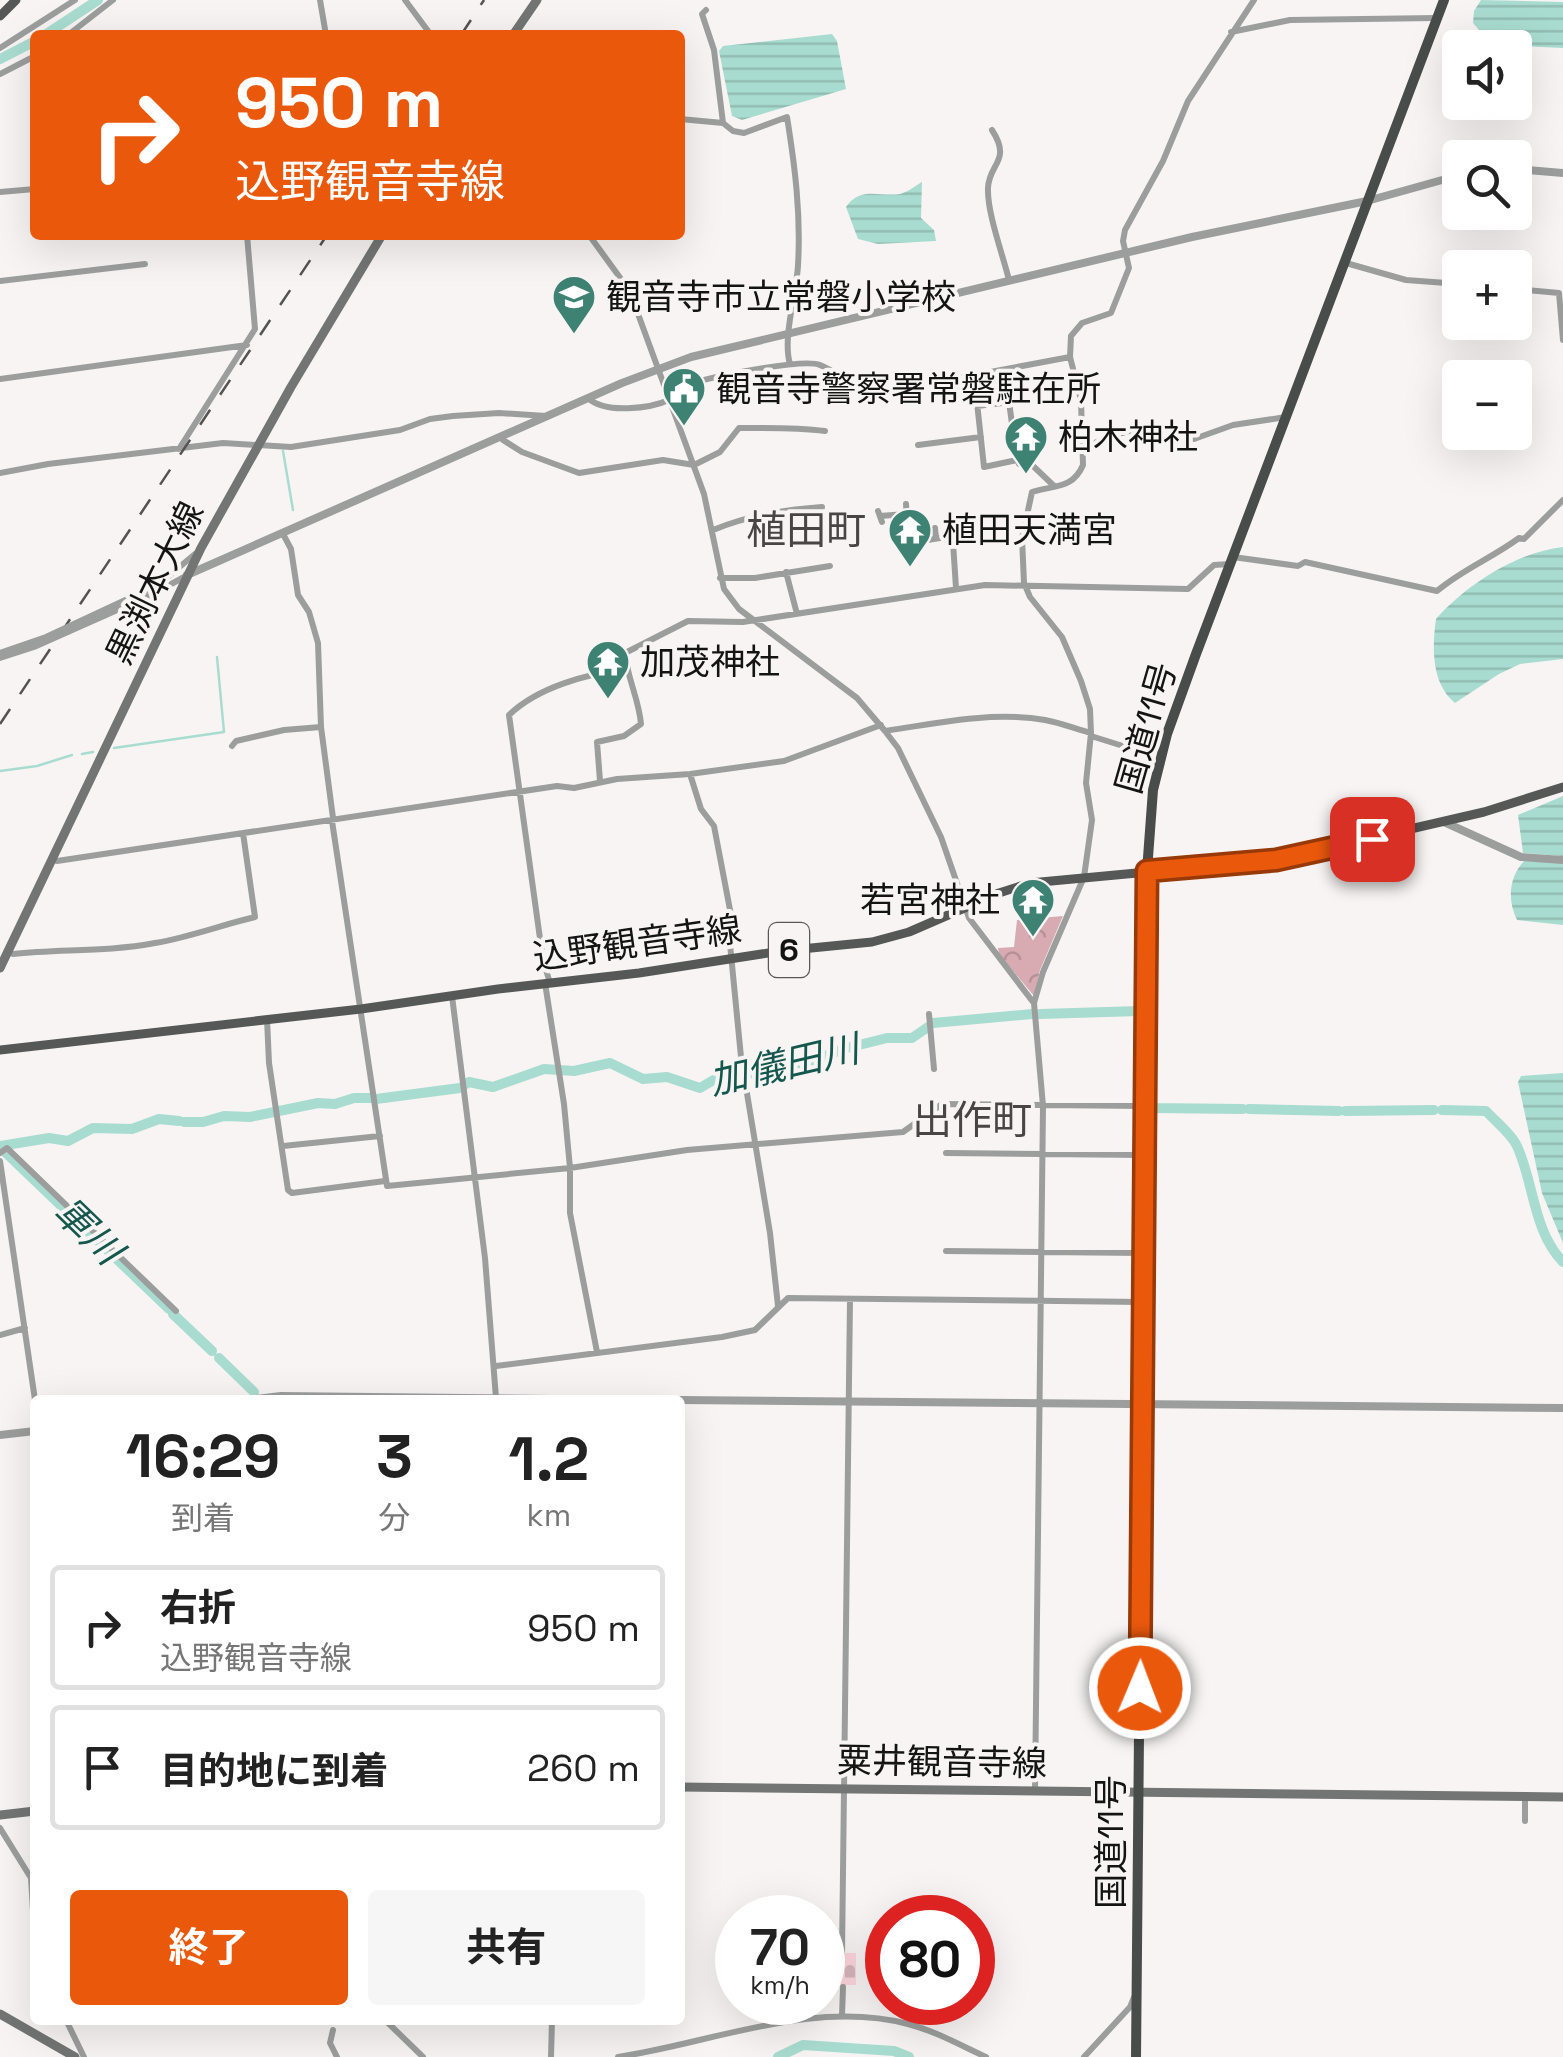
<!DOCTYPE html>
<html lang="ja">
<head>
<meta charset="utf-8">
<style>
	body { margin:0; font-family:"Space Grotesk","Noto Sans JP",sans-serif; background:#f6f6f6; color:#222; height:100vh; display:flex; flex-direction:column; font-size:38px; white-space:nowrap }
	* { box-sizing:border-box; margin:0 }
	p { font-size:32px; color:#767676 }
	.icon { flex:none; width:55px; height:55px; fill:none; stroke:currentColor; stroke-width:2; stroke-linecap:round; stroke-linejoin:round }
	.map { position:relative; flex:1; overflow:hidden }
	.panel { position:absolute; left:30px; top:1395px; width:655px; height:630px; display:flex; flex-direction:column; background:#fff; border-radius:10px; box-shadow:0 10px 40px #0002 }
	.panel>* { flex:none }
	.hud { position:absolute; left:30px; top:30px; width:655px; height:210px; border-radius:10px; box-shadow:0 10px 40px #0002; background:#ea580c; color:#fff; overflow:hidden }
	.tools { position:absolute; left:1442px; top:30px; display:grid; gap:20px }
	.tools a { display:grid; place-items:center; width:90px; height:90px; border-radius:10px; background:#fff; box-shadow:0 10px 40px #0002; font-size:50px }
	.speed { position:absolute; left:715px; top:1895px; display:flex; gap:20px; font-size:50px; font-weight:700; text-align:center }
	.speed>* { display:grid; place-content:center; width:130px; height:130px; border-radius:50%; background:#fff; box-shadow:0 10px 40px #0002; line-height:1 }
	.speed small { font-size:25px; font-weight:400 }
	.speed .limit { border:15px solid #d22; background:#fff; color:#111 }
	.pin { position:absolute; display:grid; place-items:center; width:85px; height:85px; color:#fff; margin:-42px; border-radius:20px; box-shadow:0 5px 15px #0006 }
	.me { position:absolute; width:110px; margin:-55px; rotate:1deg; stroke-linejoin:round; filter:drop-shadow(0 0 8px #0008) }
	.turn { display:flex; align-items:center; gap:35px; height:210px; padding:0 40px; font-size:45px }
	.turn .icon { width:130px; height:130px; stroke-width:2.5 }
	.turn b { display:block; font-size:70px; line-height:85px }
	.eta { display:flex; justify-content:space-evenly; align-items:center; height:170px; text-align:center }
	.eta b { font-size:60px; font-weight:700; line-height:70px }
	.action { display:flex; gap:20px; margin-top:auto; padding:20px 40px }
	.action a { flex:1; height:115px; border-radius:10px; background:#ea580c; color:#fff; font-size:40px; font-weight:700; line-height:115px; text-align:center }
	.action a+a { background:#f6f6f6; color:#222 }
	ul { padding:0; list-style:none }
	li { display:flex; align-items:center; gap:30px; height:125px; margin:0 20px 15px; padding:0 20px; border:5px solid #e0e0e0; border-radius:10px }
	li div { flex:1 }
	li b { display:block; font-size:38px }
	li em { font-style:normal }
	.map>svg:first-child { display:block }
</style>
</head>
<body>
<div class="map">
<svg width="1563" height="2057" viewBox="0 0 1563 2057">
	<defs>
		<pattern id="forest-crowns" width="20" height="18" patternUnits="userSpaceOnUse" patternTransform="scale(2.5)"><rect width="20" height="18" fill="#d8aab2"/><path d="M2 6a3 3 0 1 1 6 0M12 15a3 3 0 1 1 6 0" fill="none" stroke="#b89198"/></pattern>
		<pattern id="cemetery-stones" width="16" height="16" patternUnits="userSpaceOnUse" patternTransform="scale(2.5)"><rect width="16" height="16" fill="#ffd7de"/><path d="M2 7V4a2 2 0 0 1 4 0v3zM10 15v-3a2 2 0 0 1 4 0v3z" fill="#dab8be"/></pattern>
		<pattern id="water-rules" width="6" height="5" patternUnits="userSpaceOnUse" patternTransform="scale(2.5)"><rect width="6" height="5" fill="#a9dcd0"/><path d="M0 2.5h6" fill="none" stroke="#91bcb2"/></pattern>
	</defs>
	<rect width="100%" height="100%" fill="#f8f4f4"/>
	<path fill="url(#forest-crowns)" d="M1063,916L1040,970L1034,996L999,954L998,948L1014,947L1017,920Z"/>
	<path fill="url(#cemetery-stones)" d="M822,1953H856V1985H823Z"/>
	<path fill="url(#water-rules)" d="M1481,0L1563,2V48L1492,45L1473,23L1474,11Z
		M832,34L837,41L846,89L742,120L732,116L719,51L723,46Z
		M922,182L921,218L934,230L936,241L878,244L858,239L846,207C860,186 879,197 900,194C908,192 915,186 922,182Z
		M1563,547V659L1520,664L1499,674L1455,703C1431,683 1432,647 1436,619C1466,585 1517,552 1563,547Z
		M1563,796V856L1523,853L1518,815Z
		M1524,861L1563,863V925L1517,920C1507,900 1509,877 1524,861Z
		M1563,1073V1243L1542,1193L1518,1082L1521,1076Z"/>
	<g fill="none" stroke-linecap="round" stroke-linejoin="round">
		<path stroke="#a9dcd0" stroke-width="2.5" d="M283,451L293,510
			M114,748L224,732L217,657
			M82,754L93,752
			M0,771L37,766L72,755"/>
		<path stroke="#a9dcd0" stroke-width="10" d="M45,35L98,0
			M0,59L35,41
			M1040,1014L1140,1011
			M933,1023L1032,1014
			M464,1085L469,1082L493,1087L544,1069L574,1071L610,1063L643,1079L667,1077L700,1088L717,1078H732L768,1069L789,1070L843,1049L887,1038H912L928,1027
			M376,1099L460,1088
			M1152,1102V1019
			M1152,1108L1243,1109
			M1249,1109L1339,1111
			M1442,1110L1486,1111C1496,1122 1511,1133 1517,1146C1534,1183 1533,1231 1563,1262
			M1345,1111L1434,1110
			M184,1122H203L224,1116L250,1117L318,1103L335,1104L354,1098H371
			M0,1146L49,1138L68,1141L93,1128L132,1129L159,1119L179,1121
			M6,1153L169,1309
			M173,1314L212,1351
			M219,1358L254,1392
			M778,2057L803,2045L894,2051L909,2057"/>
		<path stroke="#9c9e9e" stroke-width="6" d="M320,0L326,35
			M405,0L431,35
			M706,10L702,14L714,50L723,123
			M1231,32L1290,20L1436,18
			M68,35L113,0
			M0,48L75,0
			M0,74L35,56
			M680,119L723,123L733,131L744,133L787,117C795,167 801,214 798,265C797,292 782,338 790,364
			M992,130C1012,161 989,163 988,188C987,213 1003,255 1009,280
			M0,192L35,189
			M589,235L621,279L634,303L704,494L724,589L739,609L857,698L885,731L898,748L941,837L969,918L1033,1002
			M1346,263L1406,280L1460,284
			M0,281L145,264
			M1515,289L1559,293L1563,340
			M974,375L984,467L1017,460L1009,402
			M0,379L247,345
			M588,398C605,414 650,409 671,399C678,396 681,388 689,385C707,377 804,358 820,365C844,375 855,391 883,392L1070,357
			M977,406L1020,401
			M503,440L522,452L579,473L663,460L694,465L720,452L739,428C767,428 795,427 825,431
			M918,445L981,437
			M1089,445C1117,434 1144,424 1174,426L1188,439H1194L1233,425L1286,417
			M179,449L255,329L247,235
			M1017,460L1019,464H1031L1053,485
			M0,473L48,464L223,443L291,447L400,430L430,419L453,416L499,413L546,416
			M906,504L909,548
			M878,511L882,522
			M880,516L906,514
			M952,527L956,588
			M935,528L936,538
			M713,530C750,515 783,510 822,507
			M283,534L291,549L298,595L309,612L318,643L321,727L333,818
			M909,543L952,536
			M1233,557L1298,566L1305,562L1437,591C1463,569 1492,558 1519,538L1524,539L1563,500
			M786,572L797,614
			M720,578H755L830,566
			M158,585L195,554
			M151,595L186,576
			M885,731C936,723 994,711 1045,720C1061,723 1076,729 1091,733
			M1091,736L1123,746L1163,749
			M232,746L236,741L284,730L321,727
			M690,774L701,809L714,826L731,915L730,944L741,1057L770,1233L778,1306
			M600,781L597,742L624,736L641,724C639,699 627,678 625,653L688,621L743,622L985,585L1188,589L1214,565L1229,564
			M332,821L387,1186L570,1168L687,1150L903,1132L942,1104L1145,1106
			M57,861L557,786L574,788L617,779L690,774L784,761L881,725
			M13,954C61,949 107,952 155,943C190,937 221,925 255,917L243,833
			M545,983L564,1104L570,1168V1213L597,1352
			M550,983L543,960L509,715C538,687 587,674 626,669
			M452,996L485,1258L496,1398
			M929,1014L934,1069
			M267,1019L269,1063L288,1190L292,1193L385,1181
			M283,1146L380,1136
			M0,1153L7,1148L176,1311
			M946,1153L1145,1155
			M0,1161L35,1400
			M946,1251L1144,1253
			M0,1335L25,1328
			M496,1366L722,1337L755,1330L788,1298L1142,1302
			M1035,1791L1043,1106L1034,1003L1043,972L1084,877L1092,820L1086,783L1091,733L1090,709L1081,681L1062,637L1030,597L1024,583L1022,538L1032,492C1054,485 1073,489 1083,465L1081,400L1070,357L1071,336L1082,323L1111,313L1129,268L1123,241L1125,230L1163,161L1188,101L1254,0
			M1525,1821V1796
			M0,1828L31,1878L35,1944
			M842,1954L850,1299
			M842,2016L843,1987
			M66,2020L84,2057
			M385,2020L423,2057
			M333,2030L330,2043L337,2057
			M551,2057L552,2020
			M618,2057C711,2043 813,1999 908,2024C935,2031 960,2045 986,2057
			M1084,2057L1130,2007L1134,1997"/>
		<path stroke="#9c9e9e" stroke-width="8" d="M1515,169L1563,173
			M187,575L622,383L691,357L1192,237L1367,201L1460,175
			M1444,822L1521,857L1563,860
			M249,1400L281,1396L642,1400
			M680,1400L1563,1408
			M0,1435L35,1431"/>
		<path stroke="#727574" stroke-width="9" d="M513,35L537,0
			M0,968L201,548L291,387L382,235
			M680,1787L1563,1797
			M0,1815L35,1811
			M0,2014L75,2057"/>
		<path stroke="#555857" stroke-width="9" d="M0,16L16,0
			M0,1050L361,1009L498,989L639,973L781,951L872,942L909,932L999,893L1030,883L1276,860L1484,812L1563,787"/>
		<path stroke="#484c4a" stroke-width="10" d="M1136,2057L1147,871L1153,790L1167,734L1196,654L1444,0"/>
		<path stroke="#545252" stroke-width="2.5" stroke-dasharray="18 18" stroke-linecap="butt" d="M461,35L484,0
			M0,724L327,235"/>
		<path stroke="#9c9e9e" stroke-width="6" d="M0,653L46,637L149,589
			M0,658L34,647L151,595"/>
	</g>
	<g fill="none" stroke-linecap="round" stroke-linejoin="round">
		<defs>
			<path id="route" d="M1140,1688L1147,871L1276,860L1372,839"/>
		</defs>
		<use href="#route" stroke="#983908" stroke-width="25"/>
		<use href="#route" stroke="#ea580c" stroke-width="18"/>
	</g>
	<defs>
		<symbol id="school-pin" viewBox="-11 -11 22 30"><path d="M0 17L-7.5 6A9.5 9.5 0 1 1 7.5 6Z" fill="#3e8274" stroke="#f8f4f4"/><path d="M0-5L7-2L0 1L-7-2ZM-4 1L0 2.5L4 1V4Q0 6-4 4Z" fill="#fff"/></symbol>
		<symbol id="civic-pin" viewBox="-11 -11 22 30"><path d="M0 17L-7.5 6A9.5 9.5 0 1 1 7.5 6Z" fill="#3e8274" stroke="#f8f4f4"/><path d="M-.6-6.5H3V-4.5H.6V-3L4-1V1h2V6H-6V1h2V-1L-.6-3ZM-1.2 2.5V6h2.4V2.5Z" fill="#fff"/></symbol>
		<symbol id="temple-pin" viewBox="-11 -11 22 30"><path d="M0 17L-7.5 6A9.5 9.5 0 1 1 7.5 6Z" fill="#3e8274" stroke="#f8f4f4"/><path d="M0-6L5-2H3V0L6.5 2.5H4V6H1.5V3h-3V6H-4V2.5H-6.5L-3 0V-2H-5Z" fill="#fff"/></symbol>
	</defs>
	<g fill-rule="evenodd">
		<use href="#school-pin" x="549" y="272" width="50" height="68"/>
		<use href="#civic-pin" x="659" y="364" width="50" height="68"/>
		<use href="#temple-pin" x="1001" y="412" width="50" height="68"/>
		<use href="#temple-pin" x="885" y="505" width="50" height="68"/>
		<use href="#temple-pin" x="583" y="637" width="50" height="68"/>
		<use href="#temple-pin" x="1008" y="875" width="50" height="68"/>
	</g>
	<g text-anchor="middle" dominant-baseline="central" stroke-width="8" stroke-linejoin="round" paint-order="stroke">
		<rect fill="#f8f4f4" stroke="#595757" stroke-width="2.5" x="769" y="923" width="40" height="54" rx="8"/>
		<g font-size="32" font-weight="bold" fill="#151414">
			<text x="789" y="950">6</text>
		</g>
		<g font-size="35" fill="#151414" stroke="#f8f4f4" text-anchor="start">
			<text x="606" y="297">観音寺市立常磐小学校</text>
			<text x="716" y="389">観音寺警察署常磐駐在所</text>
			<text x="1058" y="437">柏木神社</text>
			<text x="942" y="530">植田天満宮</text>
			<text x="640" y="662">加茂神社</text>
			<text x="1000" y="900" text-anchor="end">若宮神社</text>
		</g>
		<g font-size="35" fill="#151414" stroke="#f8f4f4">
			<text transform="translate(155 583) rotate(-64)">黒渕本大線</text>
			<text transform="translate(1146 728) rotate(-74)">国道11号</text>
			<text transform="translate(637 943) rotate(-8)">込野観音寺線</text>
			<text transform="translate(942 1762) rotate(1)">粟井観音寺線</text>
			<text transform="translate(1111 1842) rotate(-90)">国道11号</text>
		</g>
		<g font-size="38" font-style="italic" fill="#14574c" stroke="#f8f4f4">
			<text transform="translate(784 1065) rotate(-13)">加儀田川</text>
			<text transform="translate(88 1231) rotate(44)">軍川</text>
		</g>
		<g font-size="40" fill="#494546" stroke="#f8f4f4">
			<text x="806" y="530">植田町</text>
			<text x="972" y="1120">出作町</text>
		</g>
	</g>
</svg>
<div class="tools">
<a><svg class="icon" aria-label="sound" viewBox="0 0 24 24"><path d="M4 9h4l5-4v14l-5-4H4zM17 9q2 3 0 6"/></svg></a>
<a><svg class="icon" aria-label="search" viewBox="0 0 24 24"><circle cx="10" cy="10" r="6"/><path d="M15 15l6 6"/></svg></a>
<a>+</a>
<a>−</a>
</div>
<div class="speed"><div>70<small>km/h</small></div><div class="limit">80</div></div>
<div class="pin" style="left:1372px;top:839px;background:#d93025"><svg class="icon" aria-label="arrive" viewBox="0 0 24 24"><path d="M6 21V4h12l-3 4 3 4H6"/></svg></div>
<svg class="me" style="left:1140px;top:1688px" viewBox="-20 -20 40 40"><circle r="17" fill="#ea580c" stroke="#fff" stroke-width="3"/><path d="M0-11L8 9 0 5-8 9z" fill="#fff"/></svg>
<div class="hud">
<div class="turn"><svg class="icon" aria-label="right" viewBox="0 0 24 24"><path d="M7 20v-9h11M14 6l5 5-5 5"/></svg><div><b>950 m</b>込野観音寺線</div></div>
</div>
<section class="panel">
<div class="eta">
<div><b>16:29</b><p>到着</p></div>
<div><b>3</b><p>分</p></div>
<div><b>1.2</b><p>km</p></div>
</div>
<ul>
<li><svg class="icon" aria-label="right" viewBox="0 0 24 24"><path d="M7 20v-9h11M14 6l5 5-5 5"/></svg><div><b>右折</b><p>込野観音寺線</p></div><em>950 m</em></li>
<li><svg class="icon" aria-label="arrive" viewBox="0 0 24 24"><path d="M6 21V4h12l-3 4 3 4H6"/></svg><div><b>目的地に到着</b></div><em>260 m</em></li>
</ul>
<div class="action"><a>終了</a><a>共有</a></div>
</section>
</div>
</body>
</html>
